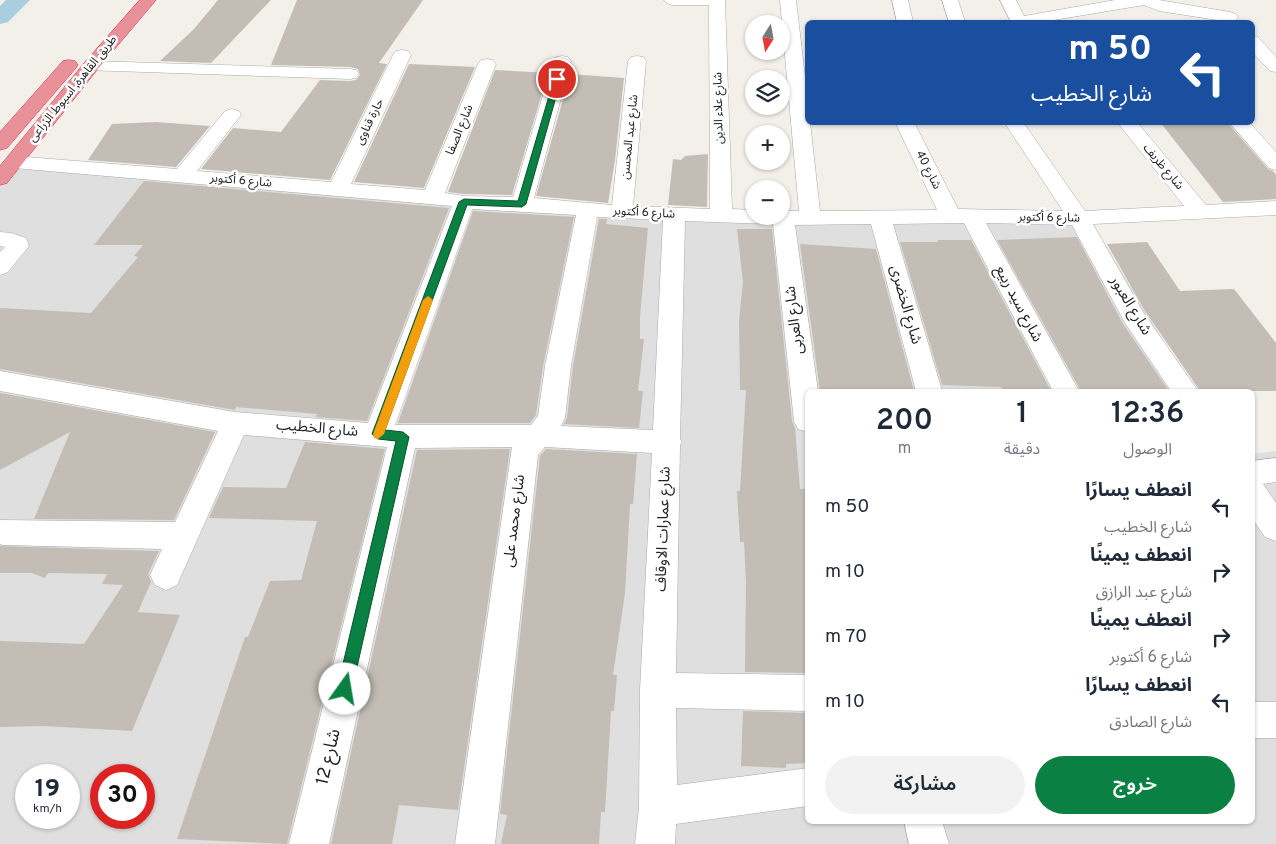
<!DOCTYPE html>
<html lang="ar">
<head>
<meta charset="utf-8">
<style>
	body { margin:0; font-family:Overpass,"Noto Sans Arabic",sans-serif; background:#f2f2f3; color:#1f2937; direction:rtl; height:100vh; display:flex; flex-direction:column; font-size:19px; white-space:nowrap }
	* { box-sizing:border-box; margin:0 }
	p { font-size:16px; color:#747a83 }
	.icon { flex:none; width:28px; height:28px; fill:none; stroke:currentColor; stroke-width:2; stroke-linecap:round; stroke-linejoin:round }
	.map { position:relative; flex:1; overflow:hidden; direction:ltr }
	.side { position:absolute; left:805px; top:389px; width:450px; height:435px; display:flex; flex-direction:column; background:#fff; border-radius:8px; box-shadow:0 1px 4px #0004; direction:rtl }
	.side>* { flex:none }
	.banner { position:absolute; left:805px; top:20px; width:450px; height:105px; border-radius:8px; box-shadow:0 1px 4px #0004; direction:rtl; background:#1a4fa0; color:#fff; overflow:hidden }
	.needle { width:32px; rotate:191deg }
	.buttons { position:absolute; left:745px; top:15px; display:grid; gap:10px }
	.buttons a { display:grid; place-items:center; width:45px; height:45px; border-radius:50%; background:#fff; box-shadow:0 1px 4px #0004; font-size:25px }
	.speed { position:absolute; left:15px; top:764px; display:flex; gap:10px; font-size:25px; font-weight:700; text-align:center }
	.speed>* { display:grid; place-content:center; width:65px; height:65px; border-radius:50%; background:#fff; box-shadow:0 1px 4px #0004; line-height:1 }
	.speed small { font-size:12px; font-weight:400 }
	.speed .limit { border:8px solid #d22; background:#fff; color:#111 }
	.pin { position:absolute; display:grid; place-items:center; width:42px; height:42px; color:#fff; margin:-21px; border:2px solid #fff; border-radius:50%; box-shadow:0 1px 5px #0007 }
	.me { position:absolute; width:55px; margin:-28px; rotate:13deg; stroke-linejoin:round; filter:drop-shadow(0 0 4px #0008) }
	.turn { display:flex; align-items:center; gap:18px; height:105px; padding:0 20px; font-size:22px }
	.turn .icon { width:65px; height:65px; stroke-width:2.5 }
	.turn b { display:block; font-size:35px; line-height:42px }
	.eta { display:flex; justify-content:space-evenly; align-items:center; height:85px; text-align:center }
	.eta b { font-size:30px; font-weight:600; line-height:35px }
	.primary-button { display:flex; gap:10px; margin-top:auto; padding:10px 20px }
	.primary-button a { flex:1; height:58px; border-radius:30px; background:#0b8043; color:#fff; font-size:20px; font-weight:600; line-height:58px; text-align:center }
	.primary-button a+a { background:#f2f2f3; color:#1f2937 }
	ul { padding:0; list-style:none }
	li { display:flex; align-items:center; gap:15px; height:65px; padding:0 20px }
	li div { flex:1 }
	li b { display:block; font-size:19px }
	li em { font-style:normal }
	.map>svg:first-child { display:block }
</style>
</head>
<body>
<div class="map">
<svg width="1276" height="844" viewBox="0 0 1276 844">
	<rect width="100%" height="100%" fill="#f2f0e9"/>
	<path fill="#e0dfdf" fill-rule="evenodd" d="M14,163L720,217L1085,211L1194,391H808V821H1252L1253,454L1276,451V844H0V180ZM26,775H69V818H26ZM101,775H144V818H101Z"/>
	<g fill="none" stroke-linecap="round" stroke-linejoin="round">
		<path fill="#aacedf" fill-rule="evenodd" d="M6,0H30L8,22L0,24V6Z"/>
	</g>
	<path fill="#c3bdb5" d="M218,0H271L211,63L160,61L194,29Z
		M297,0H423L379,63L387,64L330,180L201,169L233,128L281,132L320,80L350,81L356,80L360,75L358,69L350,67L271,65Z
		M409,64L475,67L424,188L354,182Z
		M495,70L548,73L512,195L464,194L448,192Z
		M570,74L624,78L615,160L608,203L536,196Z
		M156,122L210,126L176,167L88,160L112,124Z
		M1160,122H1227L1268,169L1273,171L1276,175V199L1223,202Z
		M708,154L707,207L668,205L673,159L681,160L685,156Z
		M144,181L449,208L367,421L315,417L317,414L236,407L235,410L0,369V308L91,313L138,257L134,256L143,245H94Z
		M473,211L574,217L543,366L536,415L530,423H398Z
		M599,219H607L606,224L648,228L640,316V339H644L638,391H643L639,428L564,424L567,418L573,366Z
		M737,229H772L792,421L795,428L800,489H808V673L745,672L746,581L744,542H740L737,491H740L746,390H740L739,320L743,282Z
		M1077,237L1123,324L1169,391H1081L997,240Z
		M938,240H971L1051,391H1003L1001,387L942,385L900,242H938Z
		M1147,242L1180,291L1234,289L1276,343V391H1200L1145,311L1107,244Z
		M800,244L876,249L914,391H820Z
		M0,393L215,432L174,520L34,519L70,432L0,470Z
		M305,442L385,449L287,844L177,839L245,637H248L270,581L301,580L317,521L209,518L223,487L286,488Z
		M510,449L458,810L399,805L392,844H331L417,450Z
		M546,449L637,454L633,504H630L625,593L613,675H617L614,711H611L605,812H601L599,844H501L507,815L500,814L540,456Z
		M0,546L159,551L148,574L151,582L138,612L180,615L132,731L44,726L0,727V641L84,644L123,585L102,584L107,574L48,573L45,578L32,573H0Z
		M743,711L808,713V763L786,764V768L741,766Z"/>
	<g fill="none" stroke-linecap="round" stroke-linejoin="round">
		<defs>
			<path id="minor" d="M664,0H725L732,209L754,210V216H781V211H799L780,0H796L808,102V122H810L820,211L937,210L895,122H914L958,209L1063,211L1004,122H1023L1085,211L1184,206L1117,122H1137L1206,205L1276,201V215L1093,224L1143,312L1198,391H1171L1125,323L1072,225L986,223L1079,391H1053L964,223L893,224L942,391H916L871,224L795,225L818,391H808V432L798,429L794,421L773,224L685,221L680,439L682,442L680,445L676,673L808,675V711L676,708L677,785L808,768V806L676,824L675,844H635L639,807L640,690L652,453L545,447L538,455L495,844H455L512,447L415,448L329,844H289L387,447L244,435L177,585L166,590L155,585L150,575L162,549L3,545L0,544V520L175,522L218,431L0,391V371L235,412L368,423L452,206L14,168L7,166L4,162L7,158L14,156L177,169L225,111L232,109L239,111L241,115L197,171L331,182L393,55L396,51L402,50L408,51L411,55L351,184L425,190L478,64L481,60L487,59L493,60L496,64L445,193L464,196L513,197L553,61L556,57L562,56L568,57L571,61L534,198L612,205L628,61L631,57L637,56L643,57L646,61L633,206L710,209L709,5H672L667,3ZM472,209L576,215L545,366L538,416L531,425H395ZM597,217L663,220L653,430L561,426L565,418L571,366Z
				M892,0H908L913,22H897Z
				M942,0H958L965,22H949Z
				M1000,0H1016L1024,16L1115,0H1159L1230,12L1236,14L1238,17L1236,20L1230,22L1159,11L1144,5L1042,22H1011Z
				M1252,36L1258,37L1276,57V72L1270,71L1252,52Z
				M91,61L350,69L356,70L359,74L356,78L350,79L85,70L82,66L85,62Z
				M1229,122H1249L1276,152V170L1269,168Z
				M0,232L11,233L26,238L29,246L8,272L0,275V252L5,247L0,246Z
				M1276,458V482L1263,484L1276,503V541L1265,537L1252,518V461Z
				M1252,702H1276V738H1252Z
				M904,821H942L949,844H909Z"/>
			<path id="highway" d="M140,0H156L97,70L7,183L0,185V166L85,62Z
				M69,60L75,61L78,65L75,69L7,148L0,150V132L63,61Z"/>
		</defs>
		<use href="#minor" stroke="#a9a9a9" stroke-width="1"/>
		<use href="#highway" stroke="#de2854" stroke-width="1"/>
		<use href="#minor" fill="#fff" fill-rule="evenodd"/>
		<use href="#highway" fill="#e99198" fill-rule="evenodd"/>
	</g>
	<path fill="#0b8043" stroke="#07532c" d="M557,76L561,79L526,204L522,207L467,205L385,430L403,432L409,437L352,689L350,694L345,696L340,694L337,689L396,441L378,439L372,434L459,202L464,199L518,201L554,79Z"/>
	<path fill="#f59e0b" d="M428,296L433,300L384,434L378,439L374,438L373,434L423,300Z"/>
	<g text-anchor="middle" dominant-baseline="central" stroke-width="5" stroke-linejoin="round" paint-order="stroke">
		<g font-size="12" fill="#222" stroke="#fff">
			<text transform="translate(73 89) rotate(-51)">طريق القاهرة, اسيوط الزراعى</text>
			<text transform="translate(719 108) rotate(-91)">شارع علاء الدين</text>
			<text transform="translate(370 122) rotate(-64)">حارة قناوى</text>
			<text transform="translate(460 130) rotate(-68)">شارع الصفا</text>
			<text transform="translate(630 137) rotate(-84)">شارع عبد المحسن</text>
			<text transform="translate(1163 167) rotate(50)">شارع ظريف</text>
			<text transform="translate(928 170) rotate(63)">شارع 40</text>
			<text transform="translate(241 181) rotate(5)">شارع 6 أكتوبر</text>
			<text transform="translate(644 213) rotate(3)">شارع 6 أكتوبر</text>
			<text transform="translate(1049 218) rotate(1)">شارع 6 أكتوبر</text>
		</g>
		<g font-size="15" fill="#222" stroke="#fff">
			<text transform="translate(1018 304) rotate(62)">شارع سيد ربيع</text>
			<text transform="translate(905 305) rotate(74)">شارع الخضرى</text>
			<text transform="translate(1130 306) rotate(59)">شارع العبور</text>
			<text transform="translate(795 320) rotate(-97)">شارع العربى</text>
			<text transform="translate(317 429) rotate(5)">شارع الخطيب</text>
			<text transform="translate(515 521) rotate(-83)">شارع محمد على</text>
			<text transform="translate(664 529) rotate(-88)">شارع عمارات الاوقاف</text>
		</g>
		<g font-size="18" fill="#222" stroke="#fff">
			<text transform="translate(329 757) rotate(-77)">شارع 12</text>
		</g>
	</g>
</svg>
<div class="buttons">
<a><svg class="needle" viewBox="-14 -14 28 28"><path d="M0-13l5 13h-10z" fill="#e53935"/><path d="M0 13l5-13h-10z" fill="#747a83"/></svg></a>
<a><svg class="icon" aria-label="layers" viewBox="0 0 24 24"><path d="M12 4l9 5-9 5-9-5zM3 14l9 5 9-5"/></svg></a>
<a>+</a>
<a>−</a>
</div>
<div class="speed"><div>19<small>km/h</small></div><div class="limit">30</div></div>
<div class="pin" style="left:557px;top:79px;background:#d93025"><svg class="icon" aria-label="arrive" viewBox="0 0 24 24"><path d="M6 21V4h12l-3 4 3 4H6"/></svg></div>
<svg class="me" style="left:345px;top:689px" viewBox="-20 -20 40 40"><circle r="19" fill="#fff"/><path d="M0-13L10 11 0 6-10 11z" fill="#0b8043"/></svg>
<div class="banner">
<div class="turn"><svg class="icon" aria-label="left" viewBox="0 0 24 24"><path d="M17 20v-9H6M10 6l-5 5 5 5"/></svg><div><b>50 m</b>شارع الخطيب</div></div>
</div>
<section class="side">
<div class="eta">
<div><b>12:36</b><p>الوصول</p></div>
<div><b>1</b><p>دقيقة</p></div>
<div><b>200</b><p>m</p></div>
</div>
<ul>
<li><svg class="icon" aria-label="left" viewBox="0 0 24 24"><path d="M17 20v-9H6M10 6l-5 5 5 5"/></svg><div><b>انعطف يسارًا</b><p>شارع الخطيب</p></div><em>50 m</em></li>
<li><svg class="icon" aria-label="right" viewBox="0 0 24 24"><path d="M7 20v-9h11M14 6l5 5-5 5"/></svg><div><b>انعطف يمينًا</b><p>شارع عبد الرازق</p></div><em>10 m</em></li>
<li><svg class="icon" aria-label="right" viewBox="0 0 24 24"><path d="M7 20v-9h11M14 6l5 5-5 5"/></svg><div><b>انعطف يمينًا</b><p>شارع 6 أكتوبر</p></div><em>70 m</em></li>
<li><svg class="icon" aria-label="left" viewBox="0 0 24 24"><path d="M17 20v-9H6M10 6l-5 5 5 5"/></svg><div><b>انعطف يسارًا</b><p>شارع الصادق</p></div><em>10 m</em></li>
</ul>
<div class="primary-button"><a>خروج</a><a>مشاركة</a></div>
</section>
</div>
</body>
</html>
